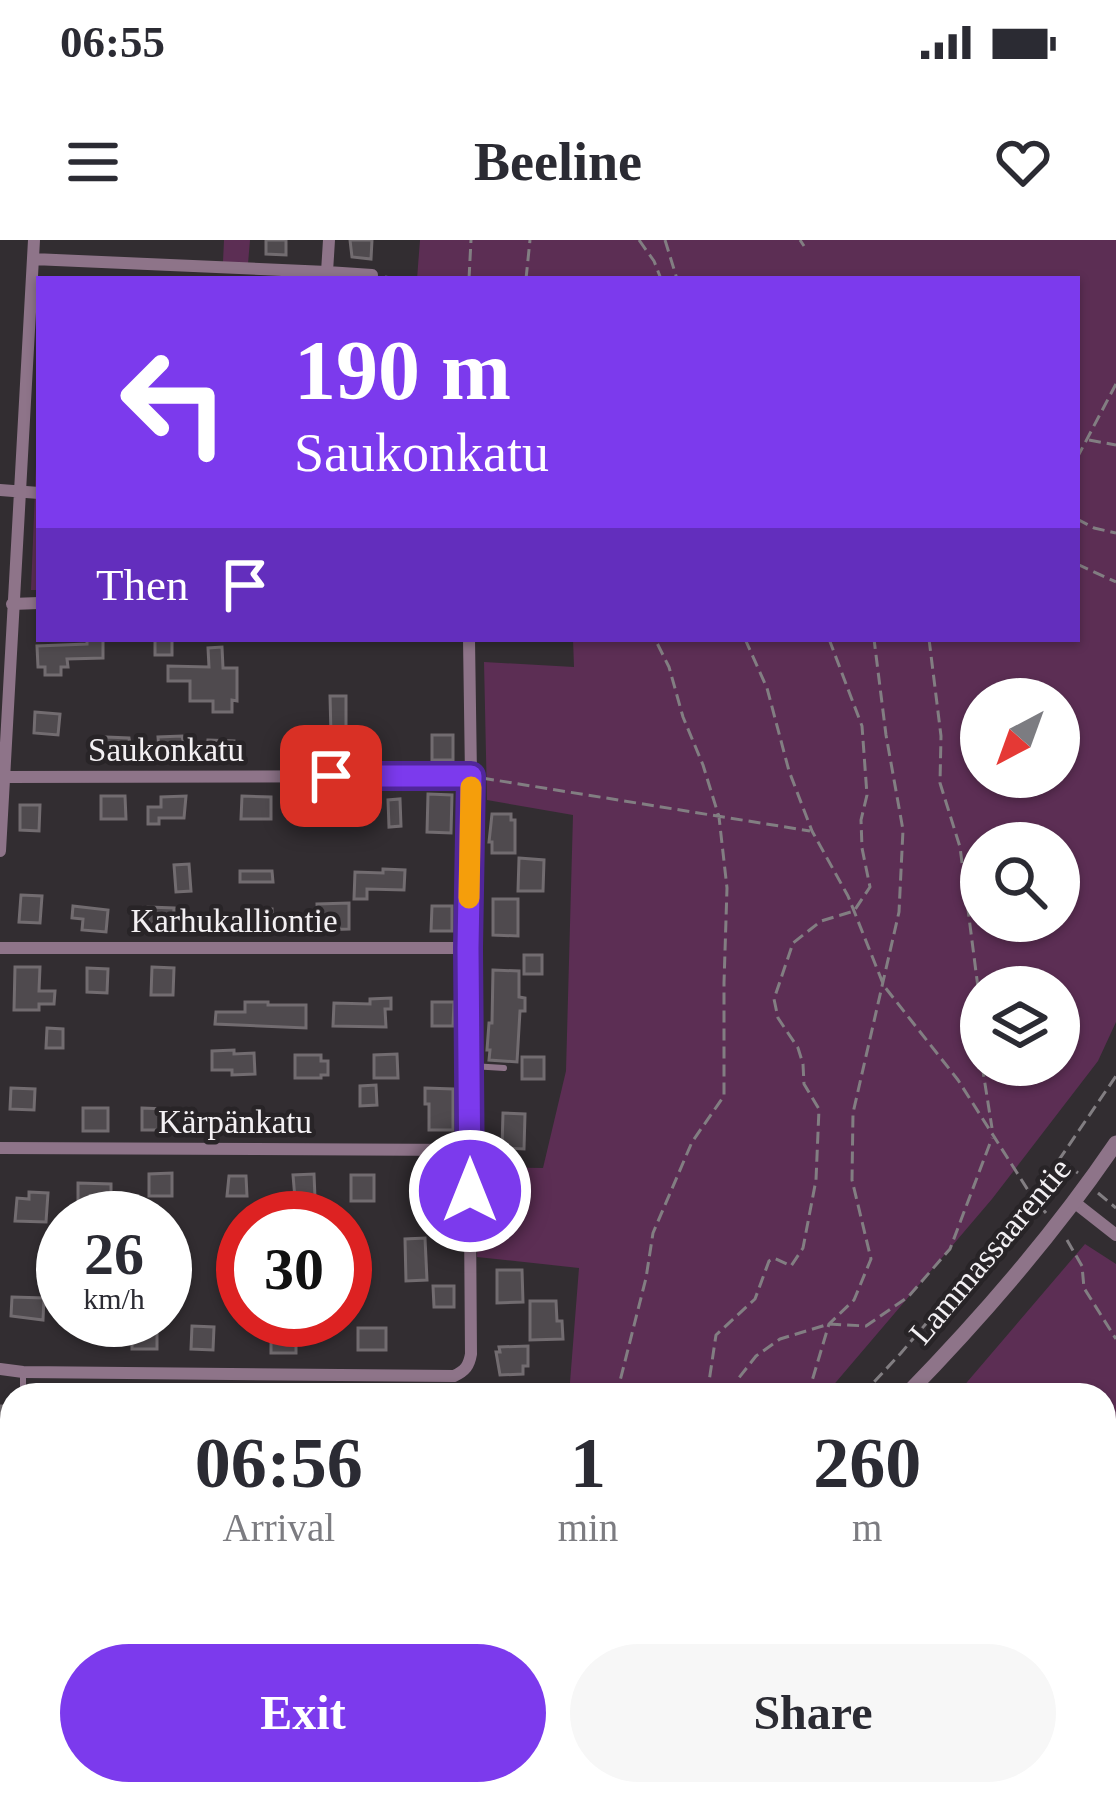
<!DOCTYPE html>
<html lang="en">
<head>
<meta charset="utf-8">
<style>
	body { margin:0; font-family:"Times New Roman",serif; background:#f7f7f7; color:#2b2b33; height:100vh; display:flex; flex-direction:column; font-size:45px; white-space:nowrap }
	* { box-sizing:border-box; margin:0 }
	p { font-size:39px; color:#7c7c81 }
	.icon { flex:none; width:66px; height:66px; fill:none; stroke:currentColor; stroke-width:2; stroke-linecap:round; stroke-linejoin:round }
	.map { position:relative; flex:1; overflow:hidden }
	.panel { position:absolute; left:0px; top:1143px; width:1116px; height:423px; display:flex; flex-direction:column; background:#fff; border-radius:36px 36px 0 0; box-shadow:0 3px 9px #0004 }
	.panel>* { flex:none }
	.hud { position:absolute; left:36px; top:36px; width:1044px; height:366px; border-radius:0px; box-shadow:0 3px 9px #0004; background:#7c3aed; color:#fff; overflow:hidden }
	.needle { width:78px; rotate:221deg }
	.buttons { position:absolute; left:960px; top:438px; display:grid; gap:24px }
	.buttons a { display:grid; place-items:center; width:120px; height:120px; border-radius:50%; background:#fff; box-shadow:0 3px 9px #0004; font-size:60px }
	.speed { position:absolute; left:36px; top:951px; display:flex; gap:24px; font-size:60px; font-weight:700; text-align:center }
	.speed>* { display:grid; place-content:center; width:156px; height:156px; border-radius:50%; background:#fff; box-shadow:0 3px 9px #0004; line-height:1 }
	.speed small { font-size:30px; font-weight:400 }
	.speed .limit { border:18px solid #d22; background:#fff; color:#111 }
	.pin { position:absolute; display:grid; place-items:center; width:102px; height:102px; color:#fff; margin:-51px; border-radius:24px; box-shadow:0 6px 18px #0006 }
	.me { position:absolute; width:132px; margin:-66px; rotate:0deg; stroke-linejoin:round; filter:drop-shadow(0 0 9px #0008) }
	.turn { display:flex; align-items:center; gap:42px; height:252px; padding:0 60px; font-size:54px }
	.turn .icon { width:156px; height:156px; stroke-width:2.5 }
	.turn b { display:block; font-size:84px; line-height:102px }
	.then { display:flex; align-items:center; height:114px; padding:0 60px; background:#0003; gap:24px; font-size:45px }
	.eta { display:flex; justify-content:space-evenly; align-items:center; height:204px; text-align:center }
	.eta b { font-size:72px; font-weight:600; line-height:84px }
	.primary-button { display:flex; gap:24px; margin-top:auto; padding:24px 60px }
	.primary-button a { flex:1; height:138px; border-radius:72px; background:#7c3aed; color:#fff; font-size:48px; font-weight:600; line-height:138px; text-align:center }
	.primary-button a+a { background:#f7f7f7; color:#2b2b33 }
	.status { display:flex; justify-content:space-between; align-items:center; height:84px; padding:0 60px; background:#fff; direction:ltr }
	.status svg { height:33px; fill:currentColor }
	header { display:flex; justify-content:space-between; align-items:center; height:156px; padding:0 60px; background:#fff; font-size:54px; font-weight:600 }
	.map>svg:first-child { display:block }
</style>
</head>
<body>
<div class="status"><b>06:55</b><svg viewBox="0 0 49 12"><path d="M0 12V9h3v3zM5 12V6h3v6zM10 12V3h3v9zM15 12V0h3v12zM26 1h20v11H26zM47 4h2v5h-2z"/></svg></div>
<header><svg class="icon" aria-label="menu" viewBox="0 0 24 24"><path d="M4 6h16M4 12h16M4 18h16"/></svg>Beeline<svg class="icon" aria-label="heart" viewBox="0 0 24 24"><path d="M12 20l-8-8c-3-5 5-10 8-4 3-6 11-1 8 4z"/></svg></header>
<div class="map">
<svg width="1116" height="1564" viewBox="0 0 1116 1564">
	<rect width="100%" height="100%" fill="#322d31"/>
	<path fill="#5c2e54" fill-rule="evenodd" d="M224,0H250L248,24L223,22Z
		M420,0H1116V782L1098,821L992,959L825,1155H569L579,1028L477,1017L479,927L543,928L566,831L573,575L487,560L484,422L574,427L573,399H1077V39H417ZM1059,459V537H981V459ZM1059,603V681H981V603ZM1059,747V825H981V747Z
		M36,225H39V350H31Z
		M1085,1004L1116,1024V1564H623L626,1554H1104V1155H956Z
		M12,1246V1554H543L539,1564H0V1247Z"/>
	<path fill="#4f4a4e" stroke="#726c70" stroke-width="3" d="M266,0H286V15L266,14Z
		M350,0H372L371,19L352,17Z
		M87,399H103V418L67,419L68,427H61V435H45V427H38L37,406L87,404Z
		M155,399H172V415H155Z
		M222,407L223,428H237V461L232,460V472H213V461H190V441H168V426L209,427L208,408Z
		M330,456H346V493H350L351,516L303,520V517H298L297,500L328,499V494H331Z
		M35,472L60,474L58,495L34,493Z
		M432,495H453V520H432Z
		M182,496L187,518L153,519V509H159L158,497Z
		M106,497L129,498L132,518L105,517Z
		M208,500L234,501V520H212L213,515H208Z
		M428,554L452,555L451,593L427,592Z
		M101,556H125L126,579H101Z
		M186,556L184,578H159V584H148V567H161V557Z
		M242,556L271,557V579H241Z
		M298,556L326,557L325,580L297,579Z
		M400,559L401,586L389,587L388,560Z
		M20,565H40L39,591L20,590Z
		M492,574H511V580H515V613H492V602H489Z
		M519,618L544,620L543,651H518Z
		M189,624L191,651L176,652L174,625Z
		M383,629L405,630L404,650L367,649V659H354L355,632L383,633Z
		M240,631H272L273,642H240Z
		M21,655L42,656L40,683L19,682Z
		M493,659H518V696L493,695Z
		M349,663V689L318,690L317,664Z
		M73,666L108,670L106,692L82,690L83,679L72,678Z
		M432,666H452V691H431Z
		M148,667L174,668L173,689L148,688Z
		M248,669H272V689H248Z
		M524,715H542V734H524Z
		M15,727H40L39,751H55L54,764H39V770H14Z
		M152,727L174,728L173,755H151Z
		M87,728L108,729L107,753L87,752Z
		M493,730L519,731V757L525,758V771H520L517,822L489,820L490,810H487L489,783H492Z
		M391,758V769H385L386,787L333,786L334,763L370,764V759Z
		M245,762H268V765H306V788L215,784L216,772H245Z
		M432,762H454L453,786H432Z
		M47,788L63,789V808H46Z
		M234,810V814L254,813L255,834L232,835V830H212V811Z
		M397,814L398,838H374V815Z
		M295,815H321V821H328V835H321V838H295Z
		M522,817H544V839H522Z
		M376,845L377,865L360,866V846Z
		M11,848L35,849L34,870L10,869Z
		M425,848L453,849V890H429V864H425Z
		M83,868H108V891H83Z
		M142,868L166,869V890H142Z
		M503,873L525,874L524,909L502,908Z
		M172,933V956H149V934Z
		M314,934L315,958L295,959L293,935Z
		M351,935H374V961H351Z
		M229,936H246L247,956H227Z
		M78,943L111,944V966L78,969Z
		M29,952L48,953L46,982L15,981L17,958L29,959Z
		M427,959L443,960V966H454V987H434V976H426Z
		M425,998L427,1040L406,1041L405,999Z
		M497,1030H522L523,1062L497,1063Z
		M433,1046H454V1067H434Z
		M12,1057L44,1058L43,1080L11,1076Z
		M530,1061H556L557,1081H562L563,1099L530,1100Z
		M74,1080H102V1093L75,1094Z
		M192,1086L214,1087L213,1110L191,1109Z
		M132,1088H157V1109H132Z
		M358,1088H386V1110H358Z
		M271,1090H296V1113H271Z
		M528,1106V1126H523V1134L500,1135L496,1112H500L499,1107Z
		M1,1166H12V1197L0,1196Z"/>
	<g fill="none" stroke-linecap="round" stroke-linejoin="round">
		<path stroke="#827e82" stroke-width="3" stroke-dasharray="12 6" stroke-linecap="butt" d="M639,0L654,21L661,39
			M665,0L677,39
			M800,0L804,6
			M385,37L396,39
			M469,39L471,0
			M526,39L530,0
			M1089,200L1116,205
			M1077,218L1116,144
			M1077,279L1094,288L1116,293
			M1077,324L1116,342
			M745,399L767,448L789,531L812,591L848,656L884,746L958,840L1033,958L1046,973
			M929,399L941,496L940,543L960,607L981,771
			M482,538L810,591
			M982,825L992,888
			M1062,921L1078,933
			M1098,953L1116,968
			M1067,1000L1082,1026L1084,1048L1116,1099
			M467,1145L469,1155
			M613,1155L620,1141L646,1038L653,993L692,902L724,856V743L727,648L719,577L703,525L683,477L669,427L655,399
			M707,1155L716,1095L755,1059L769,1021L774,1018L791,1026L803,1008L816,940L819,869L804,844L803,824L798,808L778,778L774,759L793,703L821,681L854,671L870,647L862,608L861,580L867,555L862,486L829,399
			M738,1155V1139L756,1116L780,1099L829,1084L866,1086L908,1057L950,1009L992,898
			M805,1155L812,1141L829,1084L854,1060L871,1019L852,940L853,873L899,672L903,590L886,495L874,399
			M862,1155L901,1113L1033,958L1116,836
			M0,1267H12
			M0,1510L12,1504
			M468,1554L479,1564
			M178,1564L184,1554
			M404,1564L407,1554
			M521,1564L524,1554
			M562,1564L564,1554"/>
		<path stroke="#8e7489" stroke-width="6" d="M472,826L504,828
			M23,1155V1132"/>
		<path stroke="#8e7489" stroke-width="12" d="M33,19L327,32L329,0
			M327,32L372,35
			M0,250L39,253
			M12,364L39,363
			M4,537L471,536
			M0,611L34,0
			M0,708H468
			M0,908L469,910
			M1074,962L1116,995
			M0,1129L23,1132L454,1136C465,1131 469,1126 471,1114L468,708L471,536L469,399"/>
		<path stroke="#8e7489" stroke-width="15" d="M906,1155C982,1077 1055,993 1116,903
			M593,1564L596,1554"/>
	</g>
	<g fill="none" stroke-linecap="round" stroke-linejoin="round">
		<defs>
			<path id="route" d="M331,536H471L468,708L470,951"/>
		</defs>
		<use href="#route" stroke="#51269a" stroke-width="30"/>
		<use href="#route" stroke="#7c3aed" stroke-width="21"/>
		<path stroke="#f59e0b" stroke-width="21" d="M469,658L471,547"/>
	</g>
	<g text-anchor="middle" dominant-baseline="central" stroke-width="9" stroke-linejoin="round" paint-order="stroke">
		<g font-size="33" fill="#f3f0f3" stroke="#282427">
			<text x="166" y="510">Saukonkatu</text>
			<text x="234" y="681">Karhukalliontie</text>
			<text x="235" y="882">Kärpänkatu</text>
			<text transform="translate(990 1011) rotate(-50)">Lammassaarentie</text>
		</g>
	</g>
</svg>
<div class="buttons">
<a><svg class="needle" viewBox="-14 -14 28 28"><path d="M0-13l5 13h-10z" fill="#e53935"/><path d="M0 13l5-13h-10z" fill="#7c7c81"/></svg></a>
<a><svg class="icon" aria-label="search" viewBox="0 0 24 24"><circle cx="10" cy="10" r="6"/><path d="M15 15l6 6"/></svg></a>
<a><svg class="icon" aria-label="layers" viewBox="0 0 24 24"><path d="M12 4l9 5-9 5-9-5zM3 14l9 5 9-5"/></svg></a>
</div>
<div class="speed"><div>26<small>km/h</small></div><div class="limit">30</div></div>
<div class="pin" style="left:331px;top:536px;background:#d93025"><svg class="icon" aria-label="arrive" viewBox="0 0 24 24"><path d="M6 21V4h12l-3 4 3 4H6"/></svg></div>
<svg class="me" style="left:470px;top:951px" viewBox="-20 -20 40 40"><circle r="17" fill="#7c3aed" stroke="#fff" stroke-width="3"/><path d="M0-11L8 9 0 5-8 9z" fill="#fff"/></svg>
<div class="hud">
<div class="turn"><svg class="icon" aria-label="left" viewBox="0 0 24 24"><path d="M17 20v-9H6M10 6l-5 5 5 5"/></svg><div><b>190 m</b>Saukonkatu</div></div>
<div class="then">Then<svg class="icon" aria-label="arrive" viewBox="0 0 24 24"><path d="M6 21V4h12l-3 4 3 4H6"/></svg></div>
</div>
<section class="panel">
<div class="eta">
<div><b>06:56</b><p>Arrival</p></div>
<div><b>1</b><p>min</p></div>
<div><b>260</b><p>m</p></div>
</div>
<div class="primary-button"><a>Exit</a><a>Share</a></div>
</section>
</div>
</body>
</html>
